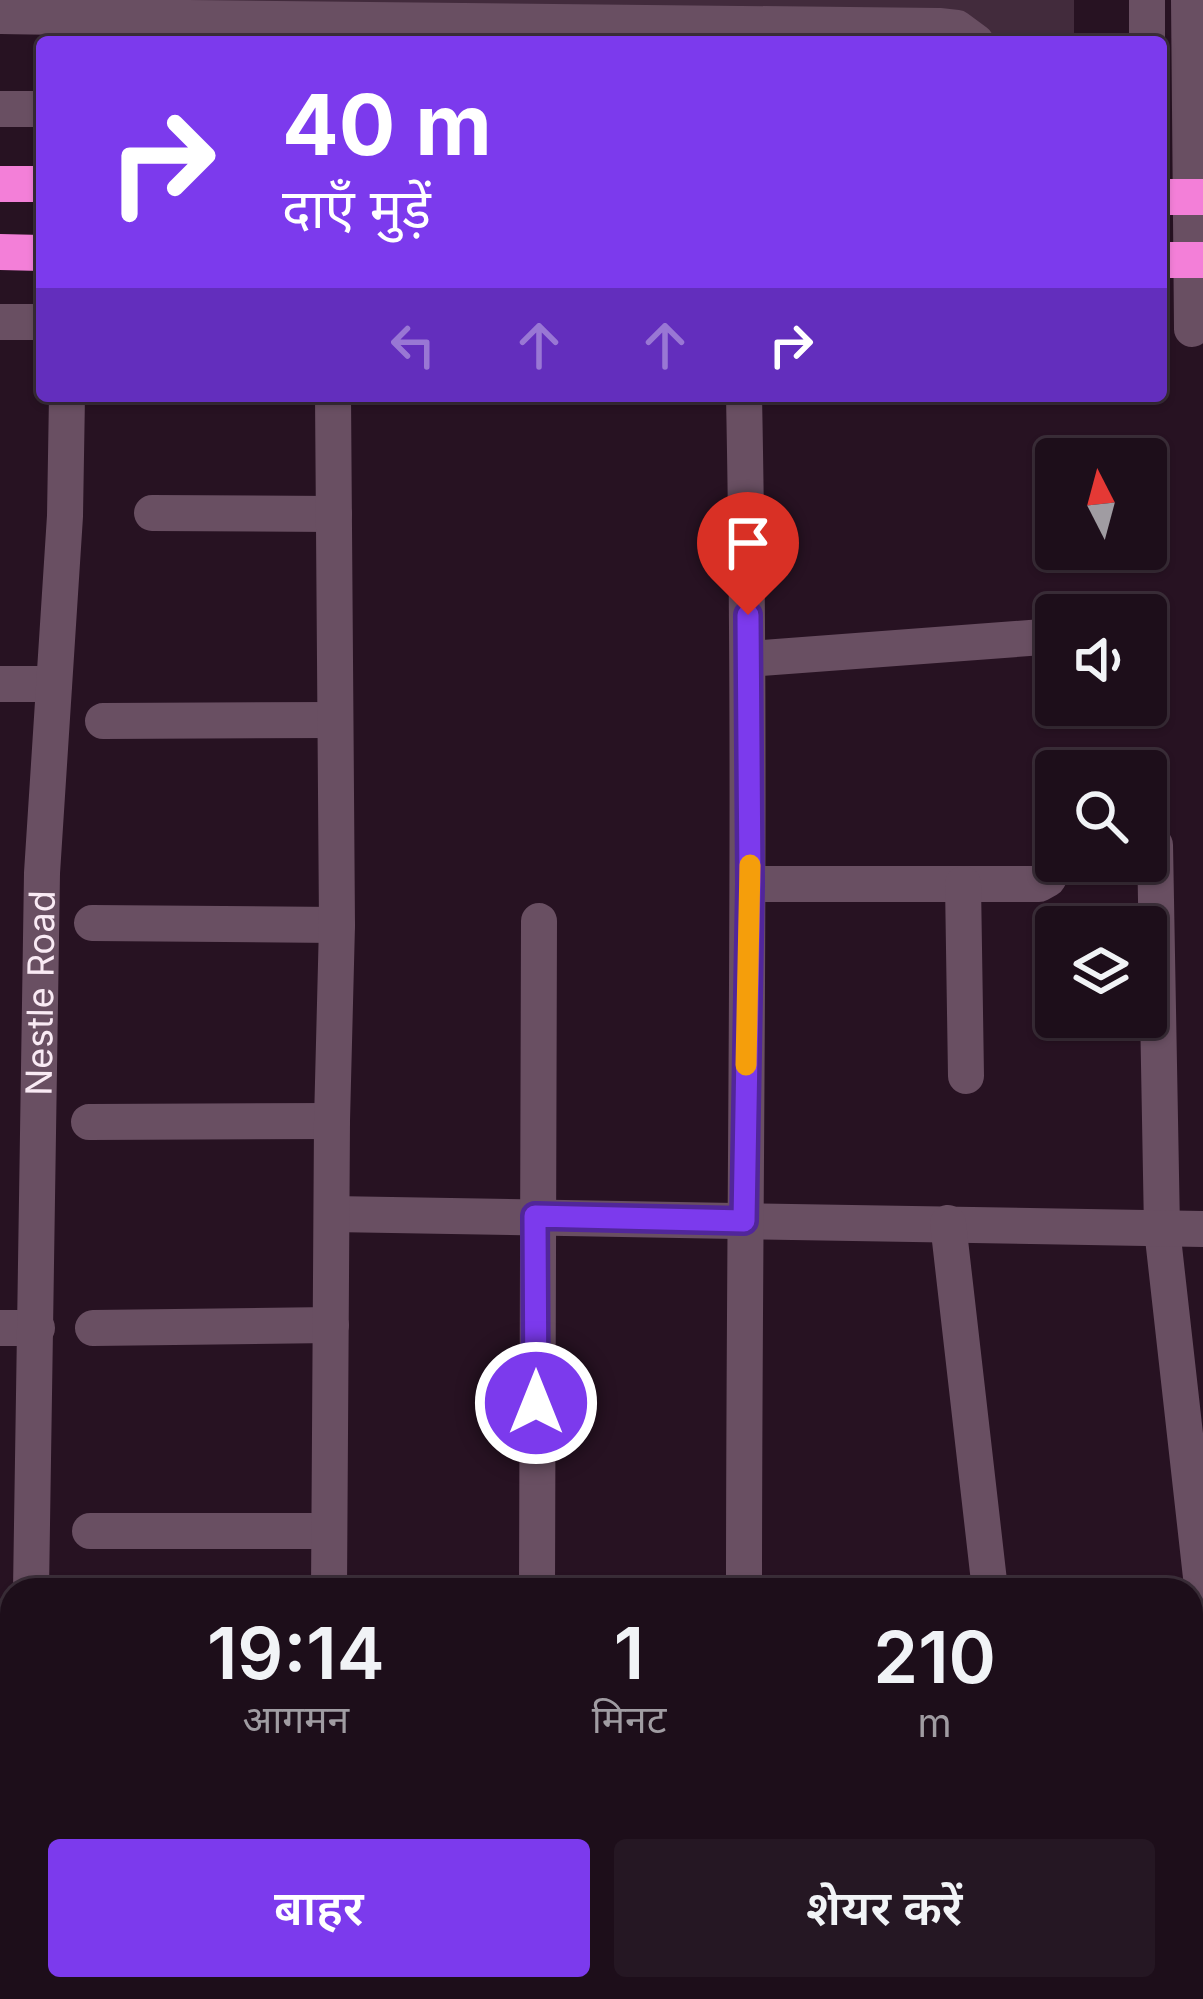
<!DOCTYPE html>
<html lang="hi">
<head>
<meta charset="utf-8">
<style>
	body { margin:0; font-family:Inter,"Noto Sans Devanagari",sans-serif; background:#251723; color:#f1f3f6; height:100vh; display:flex; flex-direction:column; font-size:45px; white-space:nowrap }
	* { box-sizing:border-box; margin:0 }
	p { font-size:39px; color:#a09ca2 }
	.icon { flex:none; width:66px; height:66px; fill:none; stroke:currentColor; stroke-width:2; stroke-linecap:round; stroke-linejoin:round }
	.map { position:relative; flex:1; overflow:hidden }
	.details { position:absolute; left:0px; top:1578px; width:1203px; height:423px; display:flex; flex-direction:column; background:#1d0e1a; border-radius:36px 36px 0 0; box-shadow:0 3px 9px #0004,0 0 0 3px #3b2e39 }
	.details>* { flex:none }
	.top-card { position:absolute; left:36px; top:36px; width:1131px; height:366px; border-radius:12px; box-shadow:0 3px 9px #0004,0 0 0 3px #3b2e39; background:#7c3aed; color:#fff; overflow:hidden }
	.needle { width:78px; rotate:354deg }
	.fabs { position:absolute; left:1035px; top:438px; display:grid; gap:24px }
	.fabs a { display:grid; place-items:center; width:132px; height:132px; border-radius:12px; background:#1d0e1a; box-shadow:0 3px 9px #0004,0 0 0 3px #3b2e39; font-size:60px }
	.pin { position:absolute; display:grid; place-items:center; width:102px; height:102px; color:#fff; margin:-123px -51px; border-radius:50% 50% 50% 0; rotate:-45deg; box-shadow:0 0 12px #0007 }
	.pin .icon { rotate:45deg }
	.me { position:absolute; width:132px; margin:-66px; rotate:0deg; stroke-linejoin:round; filter:drop-shadow(0 0 9px #0008) }
	.turn { display:flex; align-items:center; gap:42px; height:252px; padding:0 48px; font-size:54px }
	.turn .icon { width:156px; height:156px; stroke-width:2.5 }
	.turn b { display:block; font-size:84px; line-height:102px }
	.lanes { display:flex; align-items:center; height:114px; padding:0 48px; background:#0003; justify-content:center; gap:60px; direction:ltr }
	.lanes .off { opacity:.35 }
	.eta { display:flex; justify-content:space-evenly; align-items:center; height:204px; text-align:center }
	.eta b { font-size:72px; font-weight:600; line-height:84px }
	.primary-button { display:flex; gap:24px; margin-top:auto; padding:24px 48px }
	.primary-button a { flex:1; height:138px; border-radius:12px; background:#7c3aed; color:#fff; font-size:48px; font-weight:600; line-height:138px; text-align:center }
	.primary-button a+a { background:#251723; color:#f1f3f6 }
	.map>svg:first-child { display:block }
</style>
</head>
<body>
<div class="map">
<svg width="1203" height="1999" viewBox="0 0 1203 1999">
	<rect width="100%" height="100%" fill="#271222"/>
	<path fill="#422b3c" d="M0,0H1074V42H349L0,34Z"/>
	<g fill="none" stroke-linecap="round" stroke-linejoin="round">
		<g stroke="#694f62" stroke-width="36">
			<path d="M1147,0V42"/>
			<path d="M1189,0L1192,329"/>
			<path d="M0,16L939,26L957,28L976,42"/>
			<path d="M0,109H42"/>
			<path d="M0,322H42"/>
			<path d="M152,513L334,514"/>
			<path d="M749,659L1056,636"/>
			<path d="M0,684H54"/>
			<path d="M103,721L333,720"/>
			<path d="M1155,845L1162,1229L1203,1595"/>
			<path d="M750,884H1039L1048,879L1053,870V804"/>
			<path d="M963,884L966,1076"/>
			<path d="M92,923L337,925"/>
			<path d="M89,1122L332,1121"/>
			<path d="M332,1214L1203,1229"/>
			<path d="M948,1223L990,1590"/>
			<path d="M0,1328H37"/>
			<path d="M93,1328L331,1325"/>
			<path d="M90,1531H329"/>
			<path id="s1" d="M31,1590L42,873L65,516L67,396"/>
			<path d="M329,1590L332,1121L337,925L333,396"/>
			<path d="M537,1590L539,921"/>
			<path d="M744,1590C744,1192 752,794 744,396"/>
			<path d="M1191,1768L1202,1708"/>
			<path d="M1191,1890L1203,1892"/>
			<path d="M1150,1999L1151,1989"/>
		</g>
		<path stroke="#f37fd8" stroke-width="36" d="M0,184H42
			M1161,197H1203
			M0,252L42,253
			M1161,260H1203"/>
	</g>
	<g fill="none" stroke-linecap="round" stroke-linejoin="round">
		<defs>
			<path id="route" d="M536,1403L535,1216L744,1221L750,884L748,615"/>
		</defs>
		<use href="#route" stroke="#51269a" stroke-width="30"/>
		<use href="#route" stroke="#7c3aed" stroke-width="21"/>
		<path stroke="#f59e0b" stroke-width="21" d="M746,1065L750,865"/>
	</g>
	<g text-anchor="middle" dominant-baseline="central" stroke-width="12" stroke-linejoin="round" paint-order="stroke">
		<g font-size="36" fill="#f9eaf4" stroke="#271222">
			<text stroke="none"><textPath href="#s1" startOffset="597">Nestle Road</textPath></text>
		</g>
	</g>
</svg>
<div class="fabs">
<a><svg class="needle" viewBox="-14 -14 28 28"><path d="M0-13l5 13h-10z" fill="#e53935"/><path d="M0 13l5-13h-10z" fill="#a09ca2"/></svg></a>
<a><svg class="icon" aria-label="sound" viewBox="0 0 24 24"><path d="M4 9h4l5-4v14l-5-4H4zM17 9q2 3 0 6"/></svg></a>
<a><svg class="icon" aria-label="search" viewBox="0 0 24 24"><circle cx="10" cy="10" r="6"/><path d="M15 15l6 6"/></svg></a>
<a><svg class="icon" aria-label="layers" viewBox="0 0 24 24"><path d="M12 4l9 5-9 5-9-5zM3 14l9 5 9-5"/></svg></a>
</div>
<div class="pin" style="left:748px;top:615px;background:#d93025"><svg class="icon" aria-label="arrive" viewBox="0 0 24 24"><path d="M6 21V4h12l-3 4 3 4H6"/></svg></div>
<svg class="me" style="left:536px;top:1403px" viewBox="-20 -20 40 40"><circle r="17" fill="#7c3aed" stroke="#fff" stroke-width="3"/><path d="M0-11L8 9 0 5-8 9z" fill="#fff"/></svg>
<div class="top-card">
<div class="turn"><svg class="icon" aria-label="right" viewBox="0 0 24 24"><path d="M7 20v-9h11M14 6l5 5-5 5"/></svg><div><b>40 m</b>दाएँ मुड़ें</div></div>
<div class="lanes"><svg class="icon off" aria-label="left" viewBox="0 0 24 24"><path d="M17 20v-9H6M10 6l-5 5 5 5"/></svg><svg class="icon off" aria-label="ahead" viewBox="0 0 24 24"><path d="M12 20V5M6 11l6-6 6 6"/></svg><svg class="icon off" aria-label="ahead" viewBox="0 0 24 24"><path d="M12 20V5M6 11l6-6 6 6"/></svg><svg class="icon" aria-label="right" viewBox="0 0 24 24"><path d="M7 20v-9h11M14 6l5 5-5 5"/></svg></div>
</div>
<section class="details">
<div class="eta">
<div><b>19:14</b><p>आगमन</p></div>
<div><b>1</b><p>मिनट</p></div>
<div><b>210</b><p>m</p></div>
</div>
<div class="primary-button"><a>बाहर</a><a>शेयर करें</a></div>
</section>
</div>
</body>
</html>
